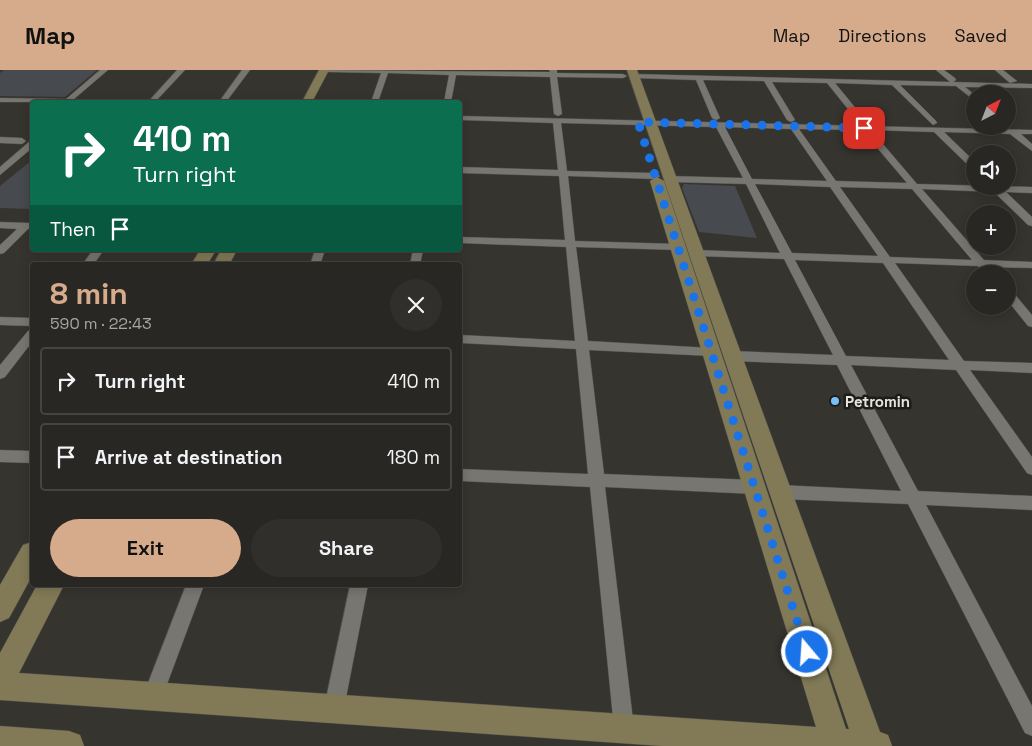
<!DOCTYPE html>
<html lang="en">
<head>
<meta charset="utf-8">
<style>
	body { margin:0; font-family:"Space Grotesk",sans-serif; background:#302f2b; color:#f1f3f6; height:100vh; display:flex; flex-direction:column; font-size:19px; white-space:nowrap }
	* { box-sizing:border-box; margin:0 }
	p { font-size:16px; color:#a5a5a6 }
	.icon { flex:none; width:28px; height:28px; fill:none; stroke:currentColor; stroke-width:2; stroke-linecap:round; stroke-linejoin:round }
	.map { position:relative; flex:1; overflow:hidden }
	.sheet { position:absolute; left:30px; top:192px; width:432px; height:325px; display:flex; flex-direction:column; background:#282723; border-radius:5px; box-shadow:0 2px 12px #0003,0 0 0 1px #444441 }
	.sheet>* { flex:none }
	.hud { position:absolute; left:30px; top:30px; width:432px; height:152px; border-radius:5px; box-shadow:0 2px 12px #0003,0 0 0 1px #444441; background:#0b6e4f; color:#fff; overflow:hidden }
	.needle { width:32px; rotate:42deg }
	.buttons { position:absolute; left:966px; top:15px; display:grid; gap:10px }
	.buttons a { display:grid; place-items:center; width:50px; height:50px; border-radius:50%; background:#282723; box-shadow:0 2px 12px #0003,0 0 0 1px #444441; font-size:25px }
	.pin { position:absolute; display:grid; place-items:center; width:42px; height:42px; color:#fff; margin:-21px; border-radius:10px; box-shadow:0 2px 8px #0006 }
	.me { position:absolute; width:55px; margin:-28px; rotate:342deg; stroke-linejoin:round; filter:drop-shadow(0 0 4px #0008) }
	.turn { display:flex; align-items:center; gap:18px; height:105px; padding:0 20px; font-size:22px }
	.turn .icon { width:65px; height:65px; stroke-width:2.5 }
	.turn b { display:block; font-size:35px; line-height:42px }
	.then { display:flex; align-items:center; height:48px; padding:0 20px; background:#0003; gap:10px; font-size:19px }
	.round { display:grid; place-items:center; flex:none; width:52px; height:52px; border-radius:26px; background:#302f2b }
	.headline { display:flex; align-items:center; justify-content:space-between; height:85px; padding:0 20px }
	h1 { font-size:30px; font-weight:700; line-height:38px; color:#d6ab8b }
	.cta { display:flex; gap:10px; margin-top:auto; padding:10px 20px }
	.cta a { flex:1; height:58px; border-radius:30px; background:#d6ab8b; color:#111; font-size:20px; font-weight:700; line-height:58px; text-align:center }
	.cta a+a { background:#302f2b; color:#f1f3f6 }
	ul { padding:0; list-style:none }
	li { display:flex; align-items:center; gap:15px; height:68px; margin:0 10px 8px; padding:0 10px; border:2px solid #444441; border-radius:5px }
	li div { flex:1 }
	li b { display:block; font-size:19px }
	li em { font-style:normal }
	header { display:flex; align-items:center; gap:30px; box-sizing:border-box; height:70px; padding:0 25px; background:#d6ab8b; color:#111 }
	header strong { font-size:24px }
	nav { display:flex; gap:28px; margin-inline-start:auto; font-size:18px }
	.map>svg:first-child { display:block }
</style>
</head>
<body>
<header>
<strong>Map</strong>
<nav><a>Map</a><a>Directions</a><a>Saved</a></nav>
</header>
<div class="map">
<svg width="1032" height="676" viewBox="0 0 1032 676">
	<rect width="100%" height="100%" fill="#35342f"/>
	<path fill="#474b4f" d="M4,0H97L65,27L0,26V3Z
		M32,90V139L0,138V116Z
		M684,114L735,116L757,168L699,162L682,118Z"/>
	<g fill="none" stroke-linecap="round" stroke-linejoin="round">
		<defs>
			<path id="street" d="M100,0H108L74,29L85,30L88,32H0V28L66,29Z
				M177,0H185L155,32H148Z
				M242,0H250L226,32H219Z
				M324,0L550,2L549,0H557V3L623,4L627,6L623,8L557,7L562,44L558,46L554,44L550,7L456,5L451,32H444L449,5L388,3L378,32H371L381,3L328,2Z
				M936,0H944L955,8L956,10L953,12L1032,14V18L965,17L975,25V31L956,16L900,15L936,51L937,53L933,55L892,15L835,13L867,52L863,54H860L827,13L772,12L795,50L791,52L787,50L764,11L703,10L720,48L716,50L712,48L696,10L634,8L630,6L634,4L950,12Z
				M995,0H1003L1017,11L1010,13Z
				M460,46L1032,60V64H1021L1032,74V81L1010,64L944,62L975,92V100L972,99L934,62L871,60L917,114L1032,117V123L1006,122L1032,147V156L1028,155L994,122L922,119L984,190L1032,192V198L990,197L995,204H984L978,196L895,193L964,291L1032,293V303L970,300L1032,387V405L1027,403L956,300L851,295L918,421L1032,426V440L926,435L1032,636V666L1025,663L908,434L780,429L775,427L772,422L775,417L780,415L901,421L837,295L732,291L728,289L726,286L728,283L732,281L833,285L784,189L696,186L691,183L696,180L780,183L746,114L670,112L665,109L670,106L743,108L716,57L561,53L567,101L655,103L660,106L655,109L568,106L575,171L678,174L683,177L678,180L576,177L588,271L711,278L715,279L717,282L715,285L711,286L589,280L604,404L755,410L760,412L763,417L760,422L755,424L605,417L634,658L631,665L624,668L617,665L614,658L590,417L460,411V399L588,404L576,279L460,273V265L575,271L566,177L460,173V167L565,170L559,106L460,103V97L558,100L553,53L460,50ZM725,57L791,59L827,111L752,109ZM799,59L862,60L907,113L836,111ZM755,114L830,117L878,186L792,183ZM840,117L912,119L972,190L890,187ZM795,190L883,193L949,290L846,286Z
				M0,67L22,68L26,71L22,74L0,73Z
				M29,72H32V78L0,105V97Z
				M0,152L29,153L32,154V158L28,159L4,183L0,184V175L17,159L0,158Z
				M93,180H104L93,195H82Z
				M315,180H325L320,195H310Z
				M413,180H423L420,195H410Z
				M1008,220L1012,221L1032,245V257L1028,256L1008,231Z
				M0,247L32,248V256L0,255Z
				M32,260V272L5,307L0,309V295L28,261Z
				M0,380L32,381V393L0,392Z
				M186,515H204L160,633L153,636L146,633L143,626Z
				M350,515H368L344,638L341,645L334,648L327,645L324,638Z"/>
			<path id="secondary" d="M319,0H329L312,32H302Z
				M627,0H637L880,662L888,665L892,676H662L0,630V583L37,515H64L19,603L816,657L650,111L657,107L664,111L846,659H849Z
				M200,180H216L207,195H191Z
				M221,180H237L229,195H213Z
				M32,472V506L9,548L0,552V515L23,475Z
				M0,656L69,661L80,665L84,676H0Z"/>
		</defs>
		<use href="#street" stroke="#51504b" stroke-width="1"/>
		<use href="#secondary" stroke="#51504b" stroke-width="1"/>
		<use href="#street" fill="#777670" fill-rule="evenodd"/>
		<use href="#secondary" fill="#827a56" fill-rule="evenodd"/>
	</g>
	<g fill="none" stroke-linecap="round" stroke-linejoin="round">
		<path stroke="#1a73e8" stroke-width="9" stroke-dasharray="0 16.2" d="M807,582L638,52L864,58"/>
	</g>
	<circle fill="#79bff8" stroke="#1c1c19" stroke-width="2" cx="835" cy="331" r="5"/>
	<g text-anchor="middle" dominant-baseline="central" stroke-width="5" stroke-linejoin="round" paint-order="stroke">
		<g font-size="15" font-weight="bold" fill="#e5e4e0" stroke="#1c1c19" text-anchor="start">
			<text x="845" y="331">Petromin</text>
		</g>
	</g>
</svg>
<div class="buttons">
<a><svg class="needle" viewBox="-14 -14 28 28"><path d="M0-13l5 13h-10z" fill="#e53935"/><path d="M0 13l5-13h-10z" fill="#a5a5a6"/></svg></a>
<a><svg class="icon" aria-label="sound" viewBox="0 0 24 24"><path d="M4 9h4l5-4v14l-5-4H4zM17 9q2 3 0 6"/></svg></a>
<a>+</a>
<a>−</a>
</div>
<div class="pin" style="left:864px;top:58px;background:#d93025"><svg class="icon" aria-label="arrive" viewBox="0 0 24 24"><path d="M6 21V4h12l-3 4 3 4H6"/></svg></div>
<svg class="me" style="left:807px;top:582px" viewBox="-20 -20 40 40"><circle r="17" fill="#1a73e8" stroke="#fff" stroke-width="3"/><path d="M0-11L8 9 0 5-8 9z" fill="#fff"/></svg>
<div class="hud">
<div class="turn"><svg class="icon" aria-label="right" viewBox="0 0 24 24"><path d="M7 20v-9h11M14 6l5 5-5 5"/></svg><div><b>410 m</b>Turn right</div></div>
<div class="then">Then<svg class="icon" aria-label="arrive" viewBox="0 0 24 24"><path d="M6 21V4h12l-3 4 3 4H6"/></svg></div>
</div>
<section class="sheet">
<div class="headline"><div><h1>8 min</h1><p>590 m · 22:43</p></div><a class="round"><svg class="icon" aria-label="close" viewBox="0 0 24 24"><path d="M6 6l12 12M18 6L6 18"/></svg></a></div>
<ul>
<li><svg class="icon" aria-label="right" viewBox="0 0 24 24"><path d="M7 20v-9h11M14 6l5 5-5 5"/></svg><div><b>Turn right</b></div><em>410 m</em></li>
<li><svg class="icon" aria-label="arrive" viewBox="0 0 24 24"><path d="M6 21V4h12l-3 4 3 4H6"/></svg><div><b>Arrive at destination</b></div><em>180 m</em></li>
</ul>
<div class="cta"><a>Exit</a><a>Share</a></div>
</section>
</div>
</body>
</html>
